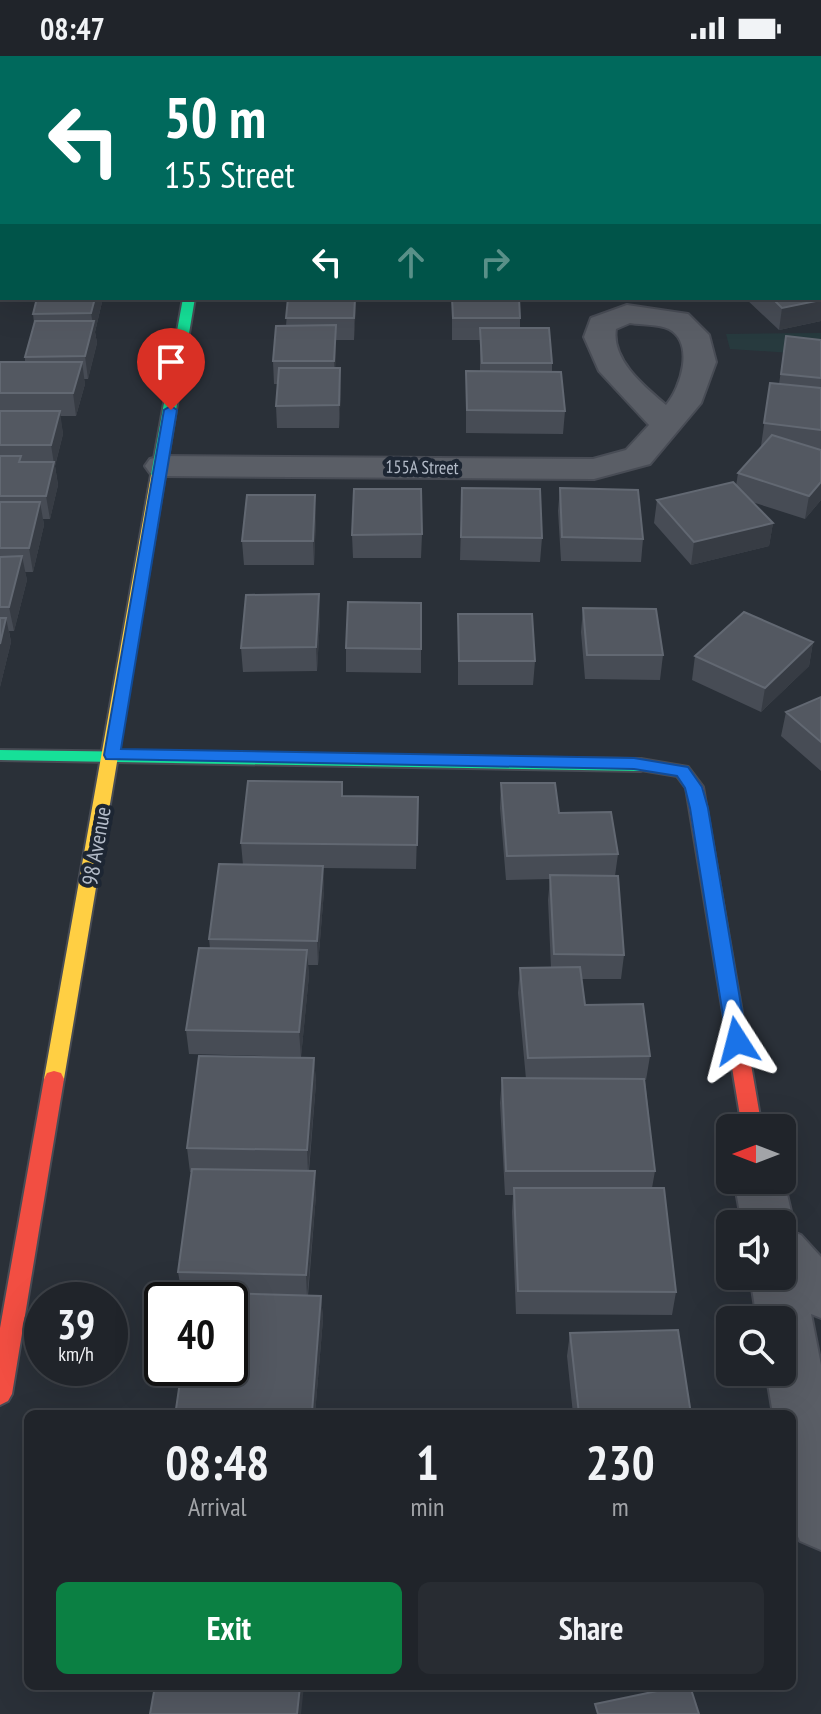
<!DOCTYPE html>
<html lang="en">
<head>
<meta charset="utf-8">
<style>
	body { margin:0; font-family:"PT Sans Narrow",sans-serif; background:#282c32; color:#f1f3f6; height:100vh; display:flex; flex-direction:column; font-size:30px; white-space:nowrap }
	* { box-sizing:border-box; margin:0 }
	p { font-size:26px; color:#a2a4a8 }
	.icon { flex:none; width:44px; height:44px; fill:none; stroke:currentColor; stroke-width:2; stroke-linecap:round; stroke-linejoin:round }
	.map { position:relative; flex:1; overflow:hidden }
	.drawer { position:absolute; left:24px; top:1354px; width:772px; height:280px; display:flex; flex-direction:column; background:#20242a; border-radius:12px; box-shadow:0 8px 32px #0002,0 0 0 2px #3d4147 }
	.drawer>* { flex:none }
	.hud { position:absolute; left:0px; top:0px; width:822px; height:244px; box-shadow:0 8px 32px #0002,0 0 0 2px #3d4147; background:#00695c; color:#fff; overflow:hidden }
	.needle { width:52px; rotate:270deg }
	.fabs { position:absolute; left:716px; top:1058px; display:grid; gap:16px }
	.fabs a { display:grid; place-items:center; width:80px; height:80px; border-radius:12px; background:#20242a; box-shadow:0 8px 32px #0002,0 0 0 2px #3d4147; font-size:40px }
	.speed { position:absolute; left:24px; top:1226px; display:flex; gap:16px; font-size:40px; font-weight:700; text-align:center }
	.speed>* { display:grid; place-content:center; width:104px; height:104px; border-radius:50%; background:#20242a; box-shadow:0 8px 32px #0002,0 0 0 2px #3d4147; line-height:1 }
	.speed small { font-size:20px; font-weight:400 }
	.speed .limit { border:4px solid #111; border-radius:12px; background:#fff; color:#111 }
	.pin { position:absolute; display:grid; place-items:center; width:68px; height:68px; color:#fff; margin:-82px -34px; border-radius:50% 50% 50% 0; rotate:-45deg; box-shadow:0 0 8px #0007 }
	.pin .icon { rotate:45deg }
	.me { position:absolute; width:88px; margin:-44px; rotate:351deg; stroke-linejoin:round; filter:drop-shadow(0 0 6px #0008) }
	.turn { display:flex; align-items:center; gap:28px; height:168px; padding:0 32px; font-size:36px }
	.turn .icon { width:104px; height:104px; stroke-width:2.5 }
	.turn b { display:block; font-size:56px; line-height:68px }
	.lanes { display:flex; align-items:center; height:76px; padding:0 32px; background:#0003; justify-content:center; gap:40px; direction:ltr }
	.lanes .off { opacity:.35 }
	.eta { display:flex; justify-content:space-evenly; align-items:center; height:136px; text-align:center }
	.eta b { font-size:48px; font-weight:600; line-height:56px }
	.action { display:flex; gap:16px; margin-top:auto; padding:16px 32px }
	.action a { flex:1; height:92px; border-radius:12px; background:#0b8043; color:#fff; font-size:32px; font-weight:600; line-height:92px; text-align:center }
	.action a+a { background:#282c32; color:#f1f3f6 }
	.status { display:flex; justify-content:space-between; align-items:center; height:56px; padding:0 40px; background:#20242a; direction:ltr }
	.status svg { height:22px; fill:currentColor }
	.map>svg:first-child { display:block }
</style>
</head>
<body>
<div class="status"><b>08:47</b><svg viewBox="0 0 49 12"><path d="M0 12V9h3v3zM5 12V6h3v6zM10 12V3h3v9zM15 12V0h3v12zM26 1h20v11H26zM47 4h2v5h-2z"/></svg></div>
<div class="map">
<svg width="821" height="1658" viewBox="0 0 821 1658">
	<rect width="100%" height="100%" fill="#2a3038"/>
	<path fill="#273a3e" d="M821,277V299L730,293L726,278Z"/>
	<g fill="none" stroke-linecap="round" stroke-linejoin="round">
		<defs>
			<path id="lane" d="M820,41H821V51H820Z"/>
			<path id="street" d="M232,0H256L231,2Z
				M627,249L688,258L709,279L716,306L701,347L650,408L594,423L162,420L150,417L145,410L150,403L162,400L593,403L626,394L649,369L599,315L584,281L591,262ZM630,267C641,269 659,268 669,273C695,287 681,332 666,349C645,331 611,304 616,273Z
				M782,1117L794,1168L791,1175L801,1179L821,1201V1262L811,1258L821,1309V1494L800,1485L792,1467V1358H773L766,1316H782V1264H757L750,1220H782V1168H742L734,1124H782Z"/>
			<path id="fast" d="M183,242H195L165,419L158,423L151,419Z
				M0,694L641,703L649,709L641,715L0,704Z"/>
			<path id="slow" d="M0,144H2V151H0Z
				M158,415L165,419L64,1023L61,1029L54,1031L47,1029L44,1023L151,419Z"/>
			<path id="jam" d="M820,150H821V156H820Z
				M641,703L688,711L703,731L762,1072H742L686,732L677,720L635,713L633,709L635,705Z
				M54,1015L61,1017L64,1023L12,1338L8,1345L0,1349V1272L44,1023L47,1017Z"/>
		</defs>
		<use href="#lane" stroke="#484c55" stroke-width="4"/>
		<use href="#street" stroke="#484c55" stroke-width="4"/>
		<use href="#fast" stroke="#484c55" stroke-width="4"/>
		<use href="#slow" stroke="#484c55" stroke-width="4"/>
		<use href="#jam" stroke="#484c55" stroke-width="4"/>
		<use href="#lane" fill="#5a5e66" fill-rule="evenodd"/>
		<use href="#street" fill="#5a5e66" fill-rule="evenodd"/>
		<use href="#fast" fill="#16e098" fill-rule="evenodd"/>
		<use href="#slow" fill="#ffcf43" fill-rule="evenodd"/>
		<use href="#jam" fill="#f24e42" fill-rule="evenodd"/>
	</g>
	<path fill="#474c55" d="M477,0H549V2H477Z
		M821,223V265L779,274L746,243L820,242Z
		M33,242H102V246L95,276L97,287L88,323H84L85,328L76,360H60L63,378L55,410L58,429L50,463H43L44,469L33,516H25L27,524L14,575H9L11,586L0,631V306H25V301L34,267L33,258L37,243Z
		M288,242H356L354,284H336L335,312L341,334L339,372H277L276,350L278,328H274L273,305L286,270Z
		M452,242L520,262V272L552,307V316L565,355L563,378L466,377V315H480V284H452Z
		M786,280L821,284V444L805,463L752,446L773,467L769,490L691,509L654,467L657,444L736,430L738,417L762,390H761L770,327L779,328Z
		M462,432L542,482L540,506L460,504Z
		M560,432L643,483L641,506L561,505L558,455Z
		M316,462L314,509H244L242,485Z
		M422,478L421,502H353L352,479Z
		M421,547V617L346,616V592Z
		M583,552L663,599L660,624L585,623L581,576Z
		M458,558L535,605L533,629H458Z
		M320,562L317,615L243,616L241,592Z
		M813,586L809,610L761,656L692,624L695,600Z
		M821,641V715L781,680L786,656Z
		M342,726L343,740L418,741L416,813L323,812L324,835L318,909H308L309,919L301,1001L189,998L186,974L210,893L209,883L243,809L241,787Z
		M501,727L559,757L618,798L615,820L624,899L621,923H581L585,949L650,1000L646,1024H645L655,1115L652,1132L676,1236L672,1259L516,1258L512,1156L513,1139H505L500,1047L502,1022L526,1023L518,937L520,912H551L548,844L550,823L506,824L500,752Z
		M314,1002L316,1027L309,1115L316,1139L308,1240H321L323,1263L315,1358H178L176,1353L191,1239H182L178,1216L192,1116H190L187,1092Z
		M570,1277L691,1358H573L567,1300Z"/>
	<path fill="#373c44" d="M509,0H549V2H509Z
		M2,45V73L0,78V50Z
		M95,242H102V246L95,276L97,287L88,323L85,300L93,269L91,257Z
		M355,242H356V251L354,284Z
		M821,244V265L779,274L782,252Z
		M336,269V292L335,327L334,305Z
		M82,306L85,328L76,360L73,337Z
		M340,312L341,334L339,372V349Z
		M60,355L63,378L55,410L58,429L50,463L46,440L54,408L51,389Z
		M821,426V444L805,463L809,440Z
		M315,439L316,462L314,509L313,485Z
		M40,446L44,469L33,516L29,492Z
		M773,467L769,490L691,509L694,486Z
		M22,500L27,524L14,575L9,551Z
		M319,538L320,562L317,615L316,591Z
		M6,562L11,586L0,631V588Z
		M813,586L809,610L761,656L765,632Z
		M323,810L324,835L318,909L317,885Z
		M307,894L309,919L301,1001L299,976Z
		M314,1002L316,1027L308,1118L307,1094Z
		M315,1115L316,1139L307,1242L306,1219Z
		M321,1240L323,1263L315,1358H312Z
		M300,1630H304L301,1658H297Z"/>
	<path fill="#535861" stroke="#626872" stroke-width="2" d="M102,0H165L164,2H101Z
		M317,0H380V2H316Z
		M573,0H636V2H573Z
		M674,0H737L738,2H675Z
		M820,64H821V90H820Z
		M820,222L821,244L782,252L772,242H820Z
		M37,242H95L91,257L33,258Z
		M288,242H355L354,262H286Z
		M452,242H519L520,262H453Z
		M35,265H94L85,300L25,301Z
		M336,269L334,305H273L276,270Z
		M480,272H549L552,307H482Z
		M786,280L821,284V322L781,318Z
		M0,306H82L73,337H0Z
		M279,312H340L339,349L276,350Z
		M466,315L561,316L565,355L467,354Z
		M770,327L821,332V374L764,367Z
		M0,355H60L51,389H0Z
		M772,379L821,394V426L809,440L738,417Z
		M0,400H21L19,406H54L46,440H0Z
		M733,426L773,467L694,486L657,444Z
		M462,432L540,433L542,482L461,481Z
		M560,432L638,434L643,483L562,481Z
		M354,433H421L422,478L352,479Z
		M247,439H315L313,485H242Z
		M0,446H40L29,492H0Z
		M22,500L9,551H0V501Z
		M319,538L316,591L241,592L246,539Z
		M348,546L421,547V593L346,592Z
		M583,552L656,553L663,599H587Z
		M744,556L813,586L765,632L695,600Z
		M458,558H532L535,605H459Z
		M0,562H6L0,588Z
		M821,641V686L786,656Z
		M248,725L342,726V740L418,741L417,789L241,787Z
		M501,727H555L559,757L611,756L618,798L507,800Z
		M219,808L323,810L317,885L209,883Z
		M550,819L618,820L624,899L554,898Z
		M199,892L307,894L299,976L186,974Z
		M580,911L585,949L643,948L650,1000L528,1002L520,912Z
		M199,1000L314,1002L307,1094L187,1092Z
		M502,1022L644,1023L655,1115H506Z
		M192,1113L315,1115L306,1219L178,1216Z
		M514,1132H664L676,1236L518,1235Z
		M191,1236L321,1240L312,1356L176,1353L182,1312H230V1244H190Z
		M678,1274L691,1358H579L570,1277Z
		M155,1630H300L297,1658H150Z
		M681,1630H690L699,1658H598L595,1648Z"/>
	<path fill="#1a73e8" stroke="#114b97" stroke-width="2" d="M171,350L177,354L121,693L634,702L688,711L702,731L708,752L747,985L744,990H730L727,985L690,752L685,732L677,720L634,713L106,703L104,699L164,354Z"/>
	<g text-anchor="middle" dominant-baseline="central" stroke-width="8" stroke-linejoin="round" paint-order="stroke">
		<g font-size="18" fill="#b4bcc9" stroke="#1d2633">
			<text transform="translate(422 411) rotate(1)">155A Street</text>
		</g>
		<g font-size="22" fill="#b4bcc9" stroke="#1d2633">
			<text transform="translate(96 790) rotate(-80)">98 Avenue</text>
		</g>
	</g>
</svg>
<div class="fabs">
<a><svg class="needle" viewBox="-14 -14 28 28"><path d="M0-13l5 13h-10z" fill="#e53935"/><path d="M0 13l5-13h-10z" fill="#a2a4a8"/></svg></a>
<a><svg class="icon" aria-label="sound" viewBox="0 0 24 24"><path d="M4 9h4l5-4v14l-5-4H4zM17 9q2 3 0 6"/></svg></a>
<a><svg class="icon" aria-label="search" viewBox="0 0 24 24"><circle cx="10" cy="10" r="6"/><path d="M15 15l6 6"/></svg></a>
</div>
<div class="speed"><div>39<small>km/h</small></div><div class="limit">40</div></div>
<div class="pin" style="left:171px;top:354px;background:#d93025"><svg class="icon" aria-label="arrive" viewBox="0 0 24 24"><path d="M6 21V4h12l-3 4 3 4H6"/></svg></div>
<svg class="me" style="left:737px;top:985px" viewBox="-20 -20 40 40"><path d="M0-17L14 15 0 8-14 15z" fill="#1a73e8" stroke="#fff" stroke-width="4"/></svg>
<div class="hud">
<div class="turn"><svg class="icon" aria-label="left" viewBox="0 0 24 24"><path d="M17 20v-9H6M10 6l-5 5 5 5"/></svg><div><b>50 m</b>155 Street</div></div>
<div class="lanes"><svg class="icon" aria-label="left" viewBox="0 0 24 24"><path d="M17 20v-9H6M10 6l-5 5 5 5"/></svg><svg class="icon off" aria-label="ahead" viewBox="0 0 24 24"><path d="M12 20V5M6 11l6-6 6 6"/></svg><svg class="icon off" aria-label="right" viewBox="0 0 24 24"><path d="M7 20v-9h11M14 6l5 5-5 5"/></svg></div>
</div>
<section class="drawer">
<div class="eta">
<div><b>08:48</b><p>Arrival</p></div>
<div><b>1</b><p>min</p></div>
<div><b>230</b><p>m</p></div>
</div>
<div class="action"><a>Exit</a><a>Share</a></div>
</section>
</div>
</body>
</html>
